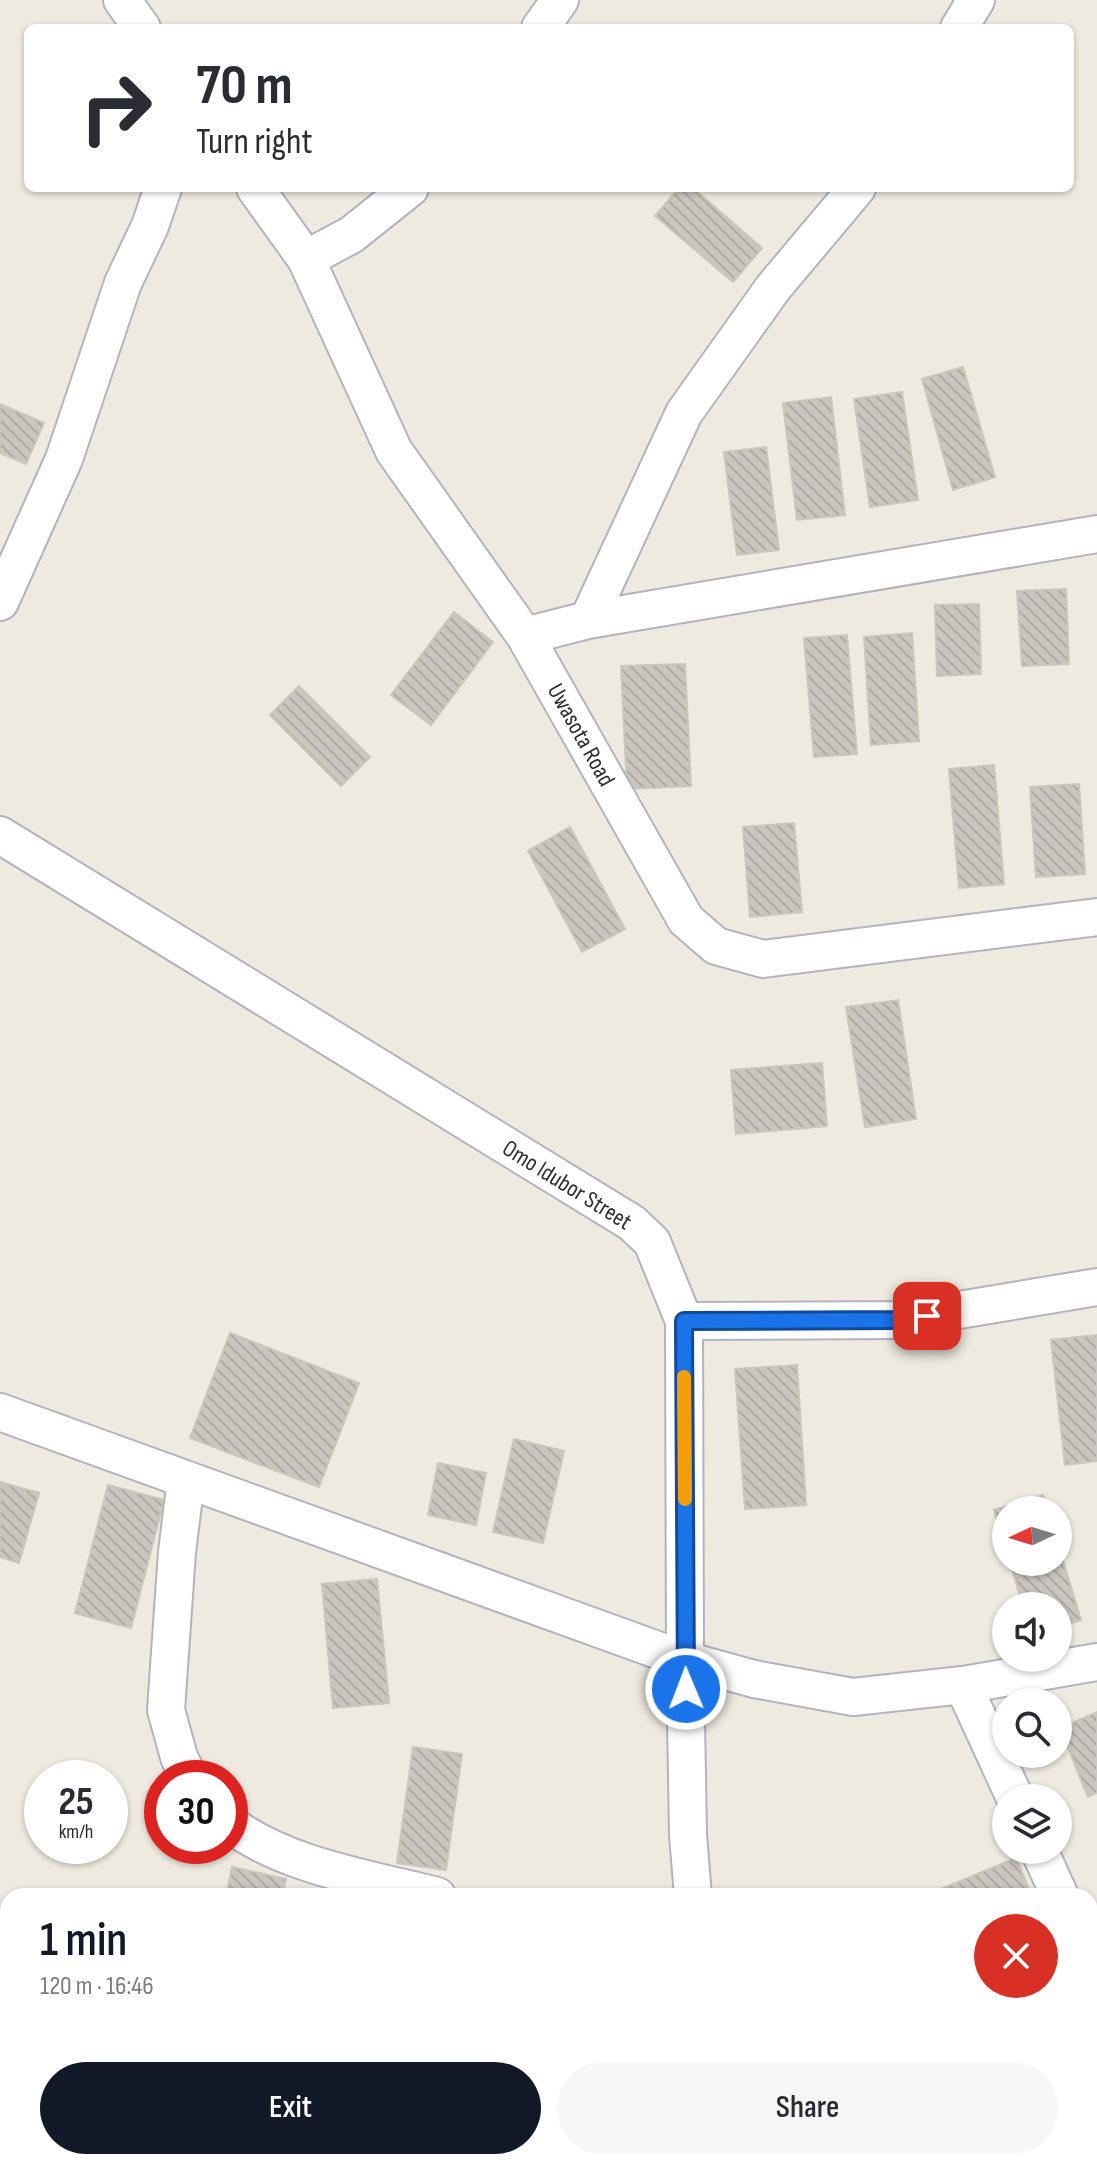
<!DOCTYPE html>
<html lang="en">
<head>
<meta charset="utf-8">
<style>
	body { margin:0; font-family:"Sofia Sans Condensed",sans-serif; background:#f7f7f7; color:#2b2b33; height:100vh; display:flex; flex-direction:column; font-size:30px; white-space:nowrap }
	* { box-sizing:border-box; margin:0 }
	p { font-size:26px; color:#7c7c81 }
	.icon { flex:none; width:44px; height:44px; fill:none; stroke:currentColor; stroke-width:2; stroke-linecap:round; stroke-linejoin:round }
	.map { position:relative; flex:1; overflow:hidden }
	.details { position:absolute; left:0px; top:1888px; width:1098px; height:282px; display:flex; flex-direction:column; background:#fff; border-radius:24px 24px 0 0; box-shadow:0 2px 6px #0004 }
	.details>* { flex:none }
	.guide { position:absolute; left:24px; top:24px; width:1050px; height:168px; border-radius:12px; box-shadow:0 2px 6px #0004; background:#fff; color:#2b2b33; overflow:hidden }
	.needle { width:52px; rotate:266deg }
	.controls { position:absolute; left:992px; top:1496px; display:grid; gap:16px }
	.controls a { display:grid; place-items:center; width:80px; height:80px; border-radius:50%; background:#fff; box-shadow:0 2px 6px #0004; font-size:40px }
	.speed { position:absolute; left:24px; top:1760px; display:flex; gap:16px; font-size:40px; font-weight:700; text-align:center }
	.speed>* { display:grid; place-content:center; width:104px; height:104px; border-radius:50%; background:#fff; box-shadow:0 2px 6px #0004; line-height:1 }
	.speed small { font-size:20px; font-weight:400 }
	.speed .limit { border:12px solid #d22; background:#fff; color:#111 }
	.pin { position:absolute; display:grid; place-items:center; width:68px; height:68px; color:#fff; margin:-34px; border-radius:16px; box-shadow:0 4px 12px #0006 }
	.me { position:absolute; width:88px; margin:-44px; rotate:359deg; stroke-linejoin:round; filter:drop-shadow(0 0 6px #0008) }
	.turn { display:flex; align-items:center; gap:28px; height:168px; padding:0 40px; font-size:36px }
	.turn .icon { width:104px; height:104px; stroke-width:2.5 }
	.turn b { display:block; font-size:56px; line-height:68px }
	.round { display:grid; place-items:center; flex:none; width:84px; height:84px; border-radius:42px; background:#f7f7f7 }
	.overview { display:flex; align-items:center; justify-content:space-between; height:136px; padding:0 40px }
	h1 { font-size:48px; font-weight:600; line-height:60px; color:#111827 }
	.button { display:flex; gap:16px; margin-top:auto; padding:16px 40px }
	.button a { flex:1; height:92px; border-radius:48px; background:#111827; color:#fff; font-size:32px; font-weight:600; line-height:92px; text-align:center }
	.button a+a { background:#f7f7f7; color:#2b2b33 }
	.map>svg:first-child { display:block }
</style>
</head>
<body>
<div class="map">
<svg width="1097" height="2169" viewBox="0 0 1097 2169">
	<defs>
		<pattern id="building-back-hatch" width="6" height="6" patternUnits="userSpaceOnUse" patternTransform="scale(2)"><rect width="6" height="6" fill="#cac6bf"/><path d="M-1 5l2 2M0 0l6 6M5-1l2 2" fill="none" stroke="#aeaaa4"/></pattern>
	</defs>
	<rect width="100%" height="100%" fill="#eeeadf"/>
	<path fill="url(#building-back-hatch)" stroke="#cac6b9" stroke-width="2" d="M679,188H693L762,248L733,282L655,216Z
		M963,367L995,477L953,490L922,379Z
		M902,392L918,500L870,507L854,399Z
		M831,397L845,515L797,520L783,403Z
		M0,404L44,423L26,464L0,453Z
		M766,447L779,550L737,555L724,452Z
		M1066,589L1069,664L1022,666L1017,591Z
		M979,604L981,674L937,676L935,605Z
		M454,612L493,642L431,725L391,695Z
		M912,633L919,741L871,745L864,637Z
		M847,635L857,754L814,757L804,638Z
		M685,664L691,786L627,789L621,666Z
		M299,686L370,757L341,786L270,715Z
		M994,765L1004,884L959,888L949,769Z
		M1079,784L1085,874L1036,877L1030,787Z
		M794,823L802,912L750,917L743,827Z
		M570,827L625,929L582,952L528,851Z
		M898,1000L916,1119L865,1127L846,1007Z
		M822,1063L827,1126L736,1134L731,1070Z
		M230,1333L359,1383L319,1487L190,1438Z
		M1097,1335V1461L1065,1465L1051,1340Z
		M797,1365L806,1505L745,1509L735,1369Z
		M514,1439L564,1451L543,1543L493,1532Z
		M438,1463L486,1473L476,1525L428,1515Z
		M0,1482L39,1493L19,1563L0,1557Z
		M108,1485L164,1500L131,1628L75,1613Z
		M1043,1495L1048,1510H1006V1550L994,1510Z
		M1058,1544L1081,1620L1058,1627V1606H1023L1010,1562H1058Z
		M377,1579L389,1703L333,1708L322,1584Z
		M1097,1712V1793L1088,1797L1060,1728Z
		M413,1747L462,1754L446,1870L397,1863Z
		M1016,1858L1032,1896H924Z
		M232,1867L286,1879L282,1896H226Z
		M751,2162H789L791,2169H753Z"/>
	<g fill="none" stroke-linecap="round" stroke-linejoin="round">
		<defs>
			<path id="minor" d="M122,0L142,28
				M540,28L560,0
				M959,28L976,0
				M255,188L306,259L394,451L525,636L686,920L716,946L763,959L1097,917
				M306,259L351,235L410,188
				M0,602L64,459L123,283L150,226L163,188
				M588,620L684,413L773,288L857,188
				M525,636L588,620L1097,534
				M0,835L632,1223L652,1242L684,1321L685,1660L688,1835L693,1896
				M684,1321L899,1320L1097,1287
				M0,1412L685,1660L754,1679L853,1697L963,1685L1097,1662
				M186,1480L177,1552L166,1710L179,1757L189,1778
				M963,1685L1015,1798
				M230,1824C285,1866 371,1879 437,1896
				M1039,1850L1060,1896
				M1090,1951L1097,1960
				M715,2162V2169
				M814,2162L821,2169"/>
		</defs>
		<use href="#minor" stroke="#b3b3c0" stroke-width="40"/>
		<use href="#minor" stroke="#fff" stroke-width="36"/>
	</g>
	<g fill="none" stroke-linecap="round" stroke-linejoin="round">
		<defs>
			<path id="route" d="M686,1689L684,1321L899,1320L927,1316"/>
		</defs>
		<use href="#route" stroke="#114b97" stroke-width="20"/>
		<use href="#route" stroke="#1a73e8" stroke-width="14"/>
		<path stroke="#f59e0b" stroke-width="14" d="M684,1377L685,1499"/>
	</g>
	<g text-anchor="middle" dominant-baseline="central" stroke-width="6" stroke-linejoin="round" paint-order="stroke">
		<g font-size="24" fill="#2d2d2d" stroke="#fff">
			<text transform="translate(581 735) rotate(61)">Uwasota Road</text>
			<text transform="translate(567 1185) rotate(32)">Omo Idubor Street</text>
		</g>
	</g>
</svg>
<div class="controls">
<a><svg class="needle" viewBox="-14 -14 28 28"><path d="M0-13l5 13h-10z" fill="#e53935"/><path d="M0 13l5-13h-10z" fill="#7c7c81"/></svg></a>
<a><svg class="icon" aria-label="sound" viewBox="0 0 24 24"><path d="M4 9h4l5-4v14l-5-4H4zM17 9q2 3 0 6"/></svg></a>
<a><svg class="icon" aria-label="search" viewBox="0 0 24 24"><circle cx="10" cy="10" r="6"/><path d="M15 15l6 6"/></svg></a>
<a><svg class="icon" aria-label="layers" viewBox="0 0 24 24"><path d="M12 4l9 5-9 5-9-5zM3 14l9 5 9-5"/></svg></a>
</div>
<div class="speed"><div>25<small>km/h</small></div><div class="limit">30</div></div>
<div class="pin" style="left:927px;top:1316px;background:#d93025"><svg class="icon" aria-label="arrive" viewBox="0 0 24 24"><path d="M6 21V4h12l-3 4 3 4H6"/></svg></div>
<svg class="me" style="left:686px;top:1689px" viewBox="-20 -20 40 40"><circle r="17" fill="#1a73e8" stroke="#fff" stroke-width="3"/><path d="M0-11L8 9 0 5-8 9z" fill="#fff"/></svg>
<div class="guide">
<div class="turn"><svg class="icon" aria-label="right" viewBox="0 0 24 24"><path d="M7 20v-9h11M14 6l5 5-5 5"/></svg><div><b>70 m</b>Turn right</div></div>
</div>
<section class="details">
<div class="overview"><div><h1>1 min</h1><p>120 m · 16:46</p></div><a class="round" style="background:#d93025;color:#fff"><svg class="icon" aria-label="close" viewBox="0 0 24 24"><path d="M6 6l12 12M18 6L6 18"/></svg></a></div>
<div class="button"><a>Exit</a><a>Share</a></div>
</section>
</div>
</body>
</html>
